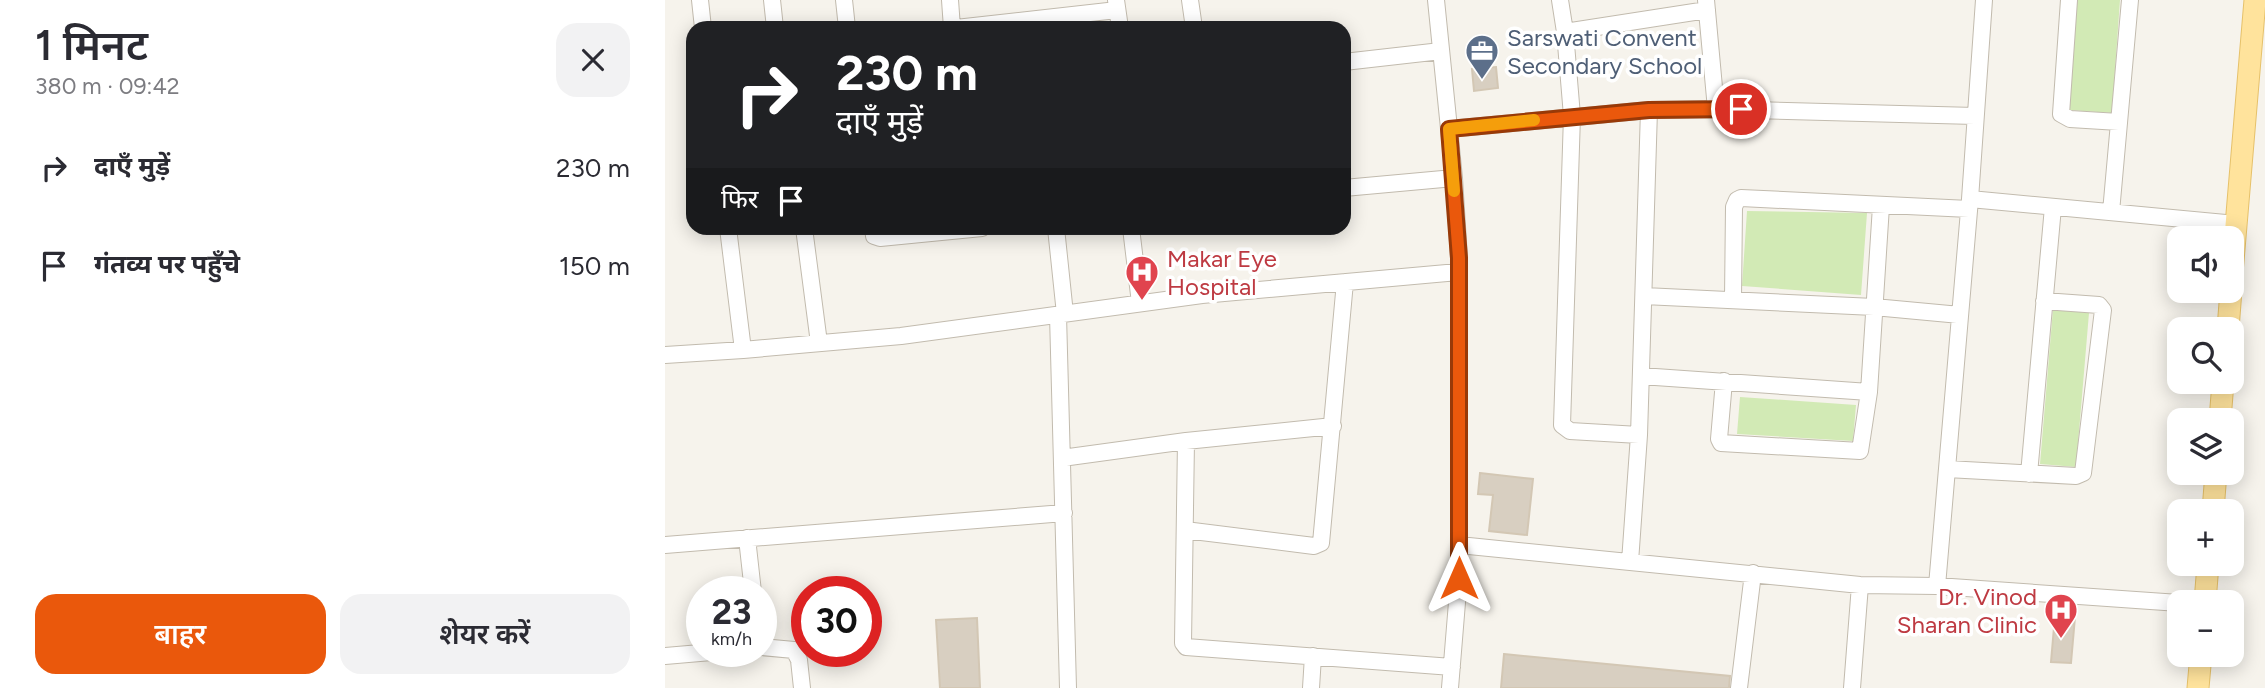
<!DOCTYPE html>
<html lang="hi">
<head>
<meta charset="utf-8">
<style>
	body { margin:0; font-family:Figtree,"Noto Sans Devanagari",sans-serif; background:#f2f2f3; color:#2b2b33; height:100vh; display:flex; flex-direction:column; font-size:26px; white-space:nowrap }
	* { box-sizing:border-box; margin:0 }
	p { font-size:23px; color:#7c7c81 }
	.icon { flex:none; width:38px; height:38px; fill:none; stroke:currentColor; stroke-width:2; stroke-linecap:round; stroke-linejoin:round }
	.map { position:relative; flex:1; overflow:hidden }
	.sheet { display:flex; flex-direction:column; background:#fff; width:665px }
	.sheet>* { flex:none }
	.hud { position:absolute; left:21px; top:21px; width:665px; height:214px; border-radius:21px; box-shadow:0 4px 18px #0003; background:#202124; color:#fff; overflow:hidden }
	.fabs { position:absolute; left:1502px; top:226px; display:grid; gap:14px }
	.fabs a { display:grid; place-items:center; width:77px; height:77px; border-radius:14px; background:#fff; box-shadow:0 4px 18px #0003; font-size:35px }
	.speed { position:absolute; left:21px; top:576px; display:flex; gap:14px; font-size:35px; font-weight:700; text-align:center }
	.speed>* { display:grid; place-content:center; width:91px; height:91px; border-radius:50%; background:#fff; box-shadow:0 4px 18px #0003; line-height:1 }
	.speed small { font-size:18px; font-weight:400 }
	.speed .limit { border:10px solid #d22; background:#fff; color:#111 }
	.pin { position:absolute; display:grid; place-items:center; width:60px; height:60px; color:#fff; margin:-30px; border:4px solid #fff; border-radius:50%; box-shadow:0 2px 7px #0007 }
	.me { position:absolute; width:77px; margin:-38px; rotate:0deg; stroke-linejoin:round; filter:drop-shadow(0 0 5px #0008) }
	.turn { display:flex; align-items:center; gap:24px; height:147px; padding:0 35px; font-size:32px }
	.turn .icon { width:91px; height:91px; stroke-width:2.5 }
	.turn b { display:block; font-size:49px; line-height:60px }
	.then { display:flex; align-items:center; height:66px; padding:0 35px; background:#0003; gap:14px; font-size:26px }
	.round { display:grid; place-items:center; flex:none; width:74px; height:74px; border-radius:21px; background:#f2f2f3 }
	.headline { display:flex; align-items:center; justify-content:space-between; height:119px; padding:0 35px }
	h1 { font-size:42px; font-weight:600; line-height:52px }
	.action { display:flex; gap:14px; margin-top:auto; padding:14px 35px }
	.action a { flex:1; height:80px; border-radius:21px; background:#ea580c; color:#fff; font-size:28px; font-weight:600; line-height:80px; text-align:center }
	.action a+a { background:#f2f2f3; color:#2b2b33 }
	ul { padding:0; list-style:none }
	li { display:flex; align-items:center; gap:21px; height:98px; padding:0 35px }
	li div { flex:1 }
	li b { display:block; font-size:26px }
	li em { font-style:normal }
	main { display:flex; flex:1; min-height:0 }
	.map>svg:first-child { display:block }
</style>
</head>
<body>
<main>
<section class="sheet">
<div class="headline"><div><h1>1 मिनट</h1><p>380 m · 09:42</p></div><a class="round"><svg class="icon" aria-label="close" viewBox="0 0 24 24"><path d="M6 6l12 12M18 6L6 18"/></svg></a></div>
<ul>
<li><svg class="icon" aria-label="right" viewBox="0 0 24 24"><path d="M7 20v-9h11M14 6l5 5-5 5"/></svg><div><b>दाएँ मुड़ें</b></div><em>230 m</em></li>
<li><svg class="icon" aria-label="arrive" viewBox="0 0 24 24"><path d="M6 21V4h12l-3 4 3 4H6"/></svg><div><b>गंतव्य पर पहुँचे</b></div><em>150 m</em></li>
</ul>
<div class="action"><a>बाहर</a><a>शेयर करें</a></div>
</section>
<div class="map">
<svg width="1600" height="688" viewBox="0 0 1600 688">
	<rect width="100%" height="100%" fill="#f6f3ec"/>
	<path fill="#d2eab5" d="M1412,0H1455L1447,113L1404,110Z
		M1082,211L1202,213L1196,295L1077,286Z
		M1388,309L1424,313L1411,467L1375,464Z
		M1075,397L1191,405L1188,441L1072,434Z"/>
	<path fill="#d8cfc1" stroke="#d3c7b4" stroke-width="2" d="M831,67L833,88L809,91L807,69Z
		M815,473L868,479L862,535L824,531L828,495L813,494Z
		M1390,616L1410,617L1406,663L1386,662Z
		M312,618L315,688H275L271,620Z
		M839,654L1065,676L1064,688H836Z"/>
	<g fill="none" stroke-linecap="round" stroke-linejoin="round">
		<defs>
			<path id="minor" d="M35,0L38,28
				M107,0L110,28
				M179,0L182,28
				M285,0L287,28
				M451,0L455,28
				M525,0L529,28
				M771,0L789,178L794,258V578L785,688
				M895,0L900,32L1042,10
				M1041,0L1051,109
				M1404,0L1396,114L1405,119L1454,122
				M291,28L452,10
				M900,32L907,116L897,425L905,431L974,435
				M679,62L776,51
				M784,129L984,110L1051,109L1310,116
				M679,188L789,178
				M1305,199L1571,224
				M1446,212L1465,0
				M63,228L78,350
				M139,228L154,343
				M208,228L209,236L215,238L317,228
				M391,228L400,314
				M466,228L475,303
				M979,296L1209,307L1295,315
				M1068,299L1069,207L1072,200L1076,198L1304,209
				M393,315L403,688
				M0,355L78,350L236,336L537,295L793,272
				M976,376L1204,392
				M1059,381L1054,439L1056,443L1195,451L1204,392L1216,206
				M521,441L518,643L521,647L787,667
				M397,458L521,441L668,426
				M1282,469L1411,476L1418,473L1438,310L1434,305L1379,301
				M1364,474L1388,207
				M520,530L649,546L656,543L680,282
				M82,538L88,592
				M0,545L399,513
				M794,545L1195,585L1272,586L1514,603
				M965,562L974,435L984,110
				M1272,586L1305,199L1319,0
				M96,647L129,650L134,660L137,688
				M0,656L58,651
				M646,688L648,656
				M1074,688L1088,573
				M1187,688L1195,585"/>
			<path id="major" d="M1566,285L1590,0
				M1563,329L1566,290
				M1555,420L1558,382
				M1548,511L1551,472
				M1540,602L1543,564
				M1533,688L1536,654"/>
		</defs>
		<use href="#minor" stroke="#c2bbae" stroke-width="18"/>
		<use href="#major" stroke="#e6c16a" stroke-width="23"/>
		<use href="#minor" stroke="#fff" stroke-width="16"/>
		<use href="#major" stroke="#ffe39c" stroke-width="21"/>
	</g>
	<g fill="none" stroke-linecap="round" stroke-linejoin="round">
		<defs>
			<path id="route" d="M794,578V258L784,129L984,110L1076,109"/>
		</defs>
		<use href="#route" stroke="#983908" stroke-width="18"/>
		<use href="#route" stroke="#ea580c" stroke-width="12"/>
		<path stroke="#f59e0b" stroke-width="12" d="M789,191L784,129L869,120"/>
	</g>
	<defs>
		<symbol id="office-pin" viewBox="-11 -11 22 30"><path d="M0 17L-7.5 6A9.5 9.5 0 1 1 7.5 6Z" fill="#5c6f8a" stroke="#fff"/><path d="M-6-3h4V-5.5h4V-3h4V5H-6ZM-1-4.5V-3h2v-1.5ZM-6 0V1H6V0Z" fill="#fff"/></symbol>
		<symbol id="hospital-pin" viewBox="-11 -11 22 30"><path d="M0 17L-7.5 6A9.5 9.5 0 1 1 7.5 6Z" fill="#e0444e" stroke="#fff"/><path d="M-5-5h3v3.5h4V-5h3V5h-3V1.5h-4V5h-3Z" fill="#fff"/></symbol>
	</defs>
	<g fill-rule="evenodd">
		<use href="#office-pin" x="798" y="32" width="38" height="52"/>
		<use href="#hospital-pin" x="458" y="253" width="38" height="52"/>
		<use href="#hospital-pin" x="1377" y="591" width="38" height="52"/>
	</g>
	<g text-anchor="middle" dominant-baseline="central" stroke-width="7" stroke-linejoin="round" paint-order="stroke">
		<g font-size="24" fill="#4e5e75" stroke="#fff" text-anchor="start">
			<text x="842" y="37">Sarswati Convent<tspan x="842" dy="28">Secondary School</tspan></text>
		</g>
		<g font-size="24" fill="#be3a42" stroke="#fff" text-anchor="start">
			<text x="502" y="258">Makar Eye<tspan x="502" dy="28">Hospital</tspan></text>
			<text x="1372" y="596" text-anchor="end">Dr. Vinod<tspan x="1372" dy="28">Sharan Clinic</tspan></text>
		</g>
	</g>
</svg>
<div class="fabs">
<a><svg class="icon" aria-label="sound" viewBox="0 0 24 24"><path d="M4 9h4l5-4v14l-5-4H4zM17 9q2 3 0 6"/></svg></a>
<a><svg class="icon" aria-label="search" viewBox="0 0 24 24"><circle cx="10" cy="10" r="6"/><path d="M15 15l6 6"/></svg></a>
<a><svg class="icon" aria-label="layers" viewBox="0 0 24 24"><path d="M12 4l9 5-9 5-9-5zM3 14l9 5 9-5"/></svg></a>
<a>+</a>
<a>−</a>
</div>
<div class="speed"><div>23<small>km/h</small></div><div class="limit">30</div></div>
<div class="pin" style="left:1076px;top:109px;background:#d93025"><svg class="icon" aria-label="arrive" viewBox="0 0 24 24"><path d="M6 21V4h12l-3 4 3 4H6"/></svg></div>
<svg class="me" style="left:794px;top:578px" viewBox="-20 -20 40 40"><path d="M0-17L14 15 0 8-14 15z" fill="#ea580c" stroke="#fff" stroke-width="4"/></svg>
<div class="hud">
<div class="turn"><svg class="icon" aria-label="right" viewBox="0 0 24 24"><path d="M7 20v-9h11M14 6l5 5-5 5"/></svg><div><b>230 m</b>दाएँ मुड़ें</div></div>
<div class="then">फिर<svg class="icon" aria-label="arrive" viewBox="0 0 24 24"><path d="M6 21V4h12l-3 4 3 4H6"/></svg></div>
</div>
</div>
</main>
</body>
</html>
